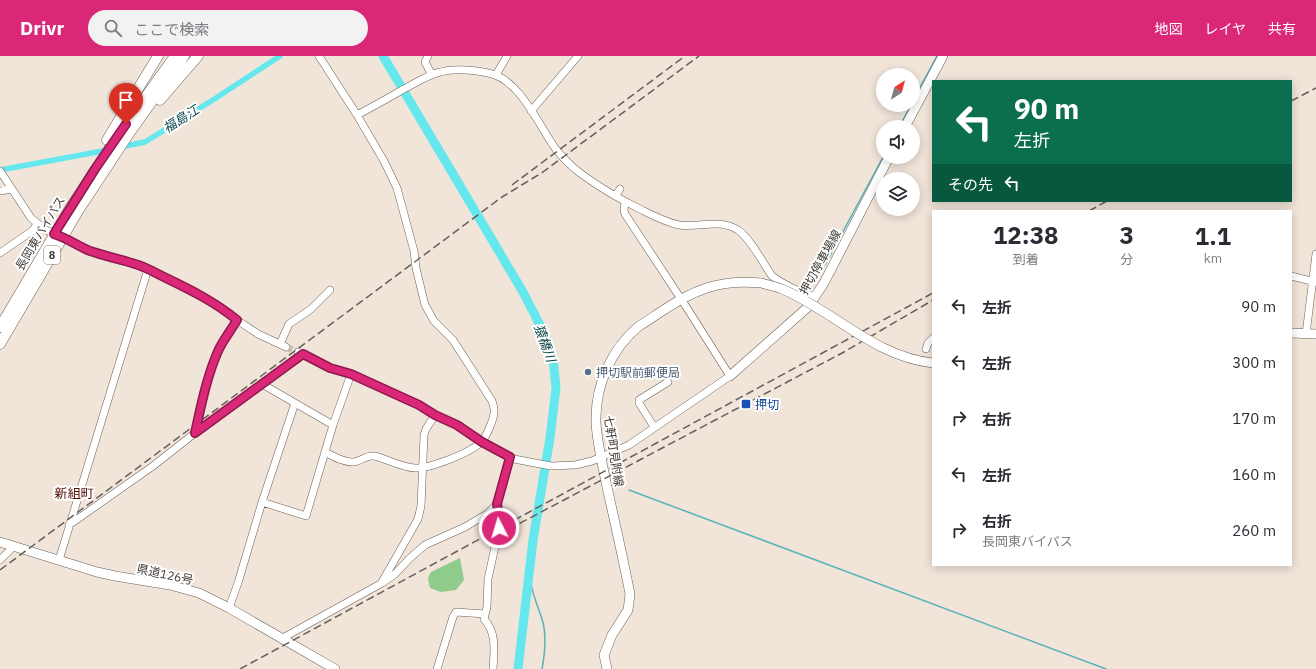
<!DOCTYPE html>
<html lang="ja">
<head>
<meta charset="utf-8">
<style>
	body { margin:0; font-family:"IBM Plex Sans","Noto Sans JP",sans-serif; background:#f2f2f3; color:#2b2b33; height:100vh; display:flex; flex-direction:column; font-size:15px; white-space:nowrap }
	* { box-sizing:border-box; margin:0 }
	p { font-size:13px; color:#7c7c81 }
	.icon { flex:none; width:22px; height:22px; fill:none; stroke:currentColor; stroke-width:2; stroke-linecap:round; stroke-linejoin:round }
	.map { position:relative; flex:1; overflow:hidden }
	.drawer { position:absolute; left:932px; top:154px; width:360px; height:356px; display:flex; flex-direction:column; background:#fff; border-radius:0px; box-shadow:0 2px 10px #0003 }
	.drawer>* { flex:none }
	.guide { position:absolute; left:932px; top:24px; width:360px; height:122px; border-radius:0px; box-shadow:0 2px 10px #0003; background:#0b6e4f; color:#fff; overflow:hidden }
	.needle { width:26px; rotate:36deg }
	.buttons { position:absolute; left:876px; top:12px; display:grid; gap:8px }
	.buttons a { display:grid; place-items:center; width:44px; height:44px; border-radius:50%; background:#fff; box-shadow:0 2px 10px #0003; font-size:20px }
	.pin { position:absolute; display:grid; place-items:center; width:34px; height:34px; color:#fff; margin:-41px -17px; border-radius:50% 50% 50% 0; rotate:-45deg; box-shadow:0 0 4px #0007 }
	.pin .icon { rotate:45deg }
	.me { position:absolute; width:44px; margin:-22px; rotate:355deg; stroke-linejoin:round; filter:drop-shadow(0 0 3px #0008) }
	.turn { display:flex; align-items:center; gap:14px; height:84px; padding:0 16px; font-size:18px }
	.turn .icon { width:52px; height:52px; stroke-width:2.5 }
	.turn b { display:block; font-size:28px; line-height:34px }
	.then { display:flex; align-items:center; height:38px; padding:0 16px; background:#0003; gap:8px; font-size:15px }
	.eta { display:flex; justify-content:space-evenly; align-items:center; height:68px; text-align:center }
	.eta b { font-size:24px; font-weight:800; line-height:28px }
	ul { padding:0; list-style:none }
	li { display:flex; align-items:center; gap:12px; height:56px; padding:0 16px }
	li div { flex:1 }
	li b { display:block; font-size:15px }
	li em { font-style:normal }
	header { display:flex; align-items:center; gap:24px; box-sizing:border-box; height:56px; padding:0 20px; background:#db2777; color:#fff }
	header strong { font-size:19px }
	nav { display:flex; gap:22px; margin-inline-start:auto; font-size:14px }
	.search { width:280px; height:36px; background:#f2f2f3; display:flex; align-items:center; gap:10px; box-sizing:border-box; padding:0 14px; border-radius:22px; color:#7c7c81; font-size:15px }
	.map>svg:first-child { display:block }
</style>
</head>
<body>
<header>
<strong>Drivr</strong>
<div class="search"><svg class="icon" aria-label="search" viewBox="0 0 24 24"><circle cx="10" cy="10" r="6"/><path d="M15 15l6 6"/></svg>ここで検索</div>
<nav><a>地図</a><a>レイヤ</a><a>共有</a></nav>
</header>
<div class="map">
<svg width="1316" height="613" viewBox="0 0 1316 613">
	<rect width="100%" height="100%" fill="#f1e4d9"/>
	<path fill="#8fcb8a" d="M460,502L464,524L456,534L441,536L430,532L428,522L431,516Z"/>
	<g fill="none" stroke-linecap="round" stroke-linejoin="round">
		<path stroke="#59b3b6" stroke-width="1.5" d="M913,44L937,0
			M899,71L911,49
			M825,209L883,101
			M629,434L1106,613
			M530,509C528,528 536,545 542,563C547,579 545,597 542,613"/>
		<path stroke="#64e7ed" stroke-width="5.5" d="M120,91L145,86L216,42L280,0
			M0,114L108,94"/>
		<path stroke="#64e7ed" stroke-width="9" d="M383,0L523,236L546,281L553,302L556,332L550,382L533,484L518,613"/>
		<path stroke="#cec2b9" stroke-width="7" stroke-dasharray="7 3.5" stroke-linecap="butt" d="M286,291L298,296"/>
		<defs>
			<path id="minor" d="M319,0L357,59L384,105L397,132L414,195L416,212L425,249L434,265L453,284L492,345C493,348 494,351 494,354C495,361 487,379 482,385C473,396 429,413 415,412C400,411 388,403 374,400C366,399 361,405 354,406C344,407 333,400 325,396
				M428,0L425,6L432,19
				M496,19L507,0
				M531,55L578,0
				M357,59C372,51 387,43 402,34C414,28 427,19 440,16C455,12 473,14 488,17C519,22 538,68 555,92C562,101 571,110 580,117C599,131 619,143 640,153C652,159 665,166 679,169C699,172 719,162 738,174C750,182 763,207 772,220C784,229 800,236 815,241
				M0,115L31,162L46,174L62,181L83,192L110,202L135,208L174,226L217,249L237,264L258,278L286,291
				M0,135L12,133
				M615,140L620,133
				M0,197L32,175L37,168
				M1291,220L1316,226
				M1306,278L1316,198
				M280,288L289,268L311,253L330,234
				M926,293L928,287L933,282
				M298,296L330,312L351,318L419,349L435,359L457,369L482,385L514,403L551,410L575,409L592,405L629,389L730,320L687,252L625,158L624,154L625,147
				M262,328L333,369
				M654,371L639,347V344L668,326
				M195,377C201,350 207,319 219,293C224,283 231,274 237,264
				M262,446L306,460L333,369L351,318
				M69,469L153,410L195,377L303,298
				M0,504L14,490
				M59,504L148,213
				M382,526L418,463L421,450L424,379L426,373L435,359
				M229,552L238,527L262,446L295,347
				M281,583L382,527L395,518L410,502L425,489L465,471L487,458L497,448L510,401
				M437,613L453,561L456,556L485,558
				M493,613C494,595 497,577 484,563L487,551L488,523L500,468L497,448"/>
			<path id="major" d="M905,71L943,0
				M1291,277L1316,278
				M730,320L808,251L824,227L889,101
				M0,486L97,516L115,520L170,529L199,537L229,552L335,613
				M607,613L604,599L612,579L628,554L630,538C623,502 615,467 607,431C603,410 597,388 596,366C595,330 611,293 639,270C646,266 653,261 659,257C693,234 719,223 761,227"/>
			<path id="highway" d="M160,44L198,0
				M107,84L158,0
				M0,271L69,154L119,78L175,0
				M0,288L78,155L130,76L184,0"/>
		</defs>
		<use href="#minor" stroke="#6a5f56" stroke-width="8"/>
		<use href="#major" stroke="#6a5f56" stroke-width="10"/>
		<use href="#highway" stroke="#6a5f56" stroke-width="11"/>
		<use href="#minor" stroke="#fff" stroke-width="7"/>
		<use href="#major" stroke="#fff" stroke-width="9"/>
		<use href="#highway" stroke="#fff" stroke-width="10"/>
		<path stroke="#665f59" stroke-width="1.5" stroke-dasharray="8 4" stroke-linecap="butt" d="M1291,45L1316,32
			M512,129L685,0
			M1089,155L1107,145
			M509,473L844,296L933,244
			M0,514L502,141L543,116L699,0
			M240,613L933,237"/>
		<defs>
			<path id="major-bridge" d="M761,227C768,229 775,230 782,233C834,255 875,301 933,307"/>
		</defs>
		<use href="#major-bridge" stroke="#6a5f56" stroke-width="10" stroke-linecap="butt"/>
		<use href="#major-bridge" stroke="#fff" stroke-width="9"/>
	</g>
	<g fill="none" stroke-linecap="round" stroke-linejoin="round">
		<defs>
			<path id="route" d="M126,68L95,113L54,178C67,182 78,190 90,195C105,200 120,203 135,208C146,211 156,217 166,222C191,234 215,246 237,264C231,274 224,283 219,293C207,319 201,350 195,377L303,298L330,312L351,318L419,349L435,359L457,369L482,386L510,401L497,448L500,468L499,472"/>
		</defs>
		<use href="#route" stroke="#8e194d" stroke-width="10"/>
		<use href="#route" stroke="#db2777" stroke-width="7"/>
	</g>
	<circle fill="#5c6f8a" stroke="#fff" stroke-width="1.5" cx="588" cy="316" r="4"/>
	<rect fill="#1a4fb4" stroke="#fff" stroke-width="1.5" x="741" y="343" width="10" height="10" rx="2"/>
	<g text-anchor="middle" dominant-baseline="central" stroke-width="4" stroke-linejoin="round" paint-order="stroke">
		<rect fill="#fff" stroke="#797673" stroke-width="1" x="44" y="190" width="16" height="18" rx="3"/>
		<g font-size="11" font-weight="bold" fill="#403b37">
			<text x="52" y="199">8</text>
		</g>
		<g font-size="12" fill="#403b37" stroke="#fff">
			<text transform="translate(40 177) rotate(-59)">長岡東バイパス</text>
			<text transform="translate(820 206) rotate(-61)">押切停車場線</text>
			<text transform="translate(614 395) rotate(81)">七軒町見附線</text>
			<text transform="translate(165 518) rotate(12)">県道126号</text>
		</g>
		<g font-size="12" fill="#4e5e75" stroke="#fff" text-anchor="start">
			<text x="596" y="316">押切駅前郵便局</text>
		</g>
		<g font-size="12" fill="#164399" stroke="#fff" text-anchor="start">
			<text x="755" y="348">押切</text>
		</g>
		<g font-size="13" font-style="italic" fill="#084649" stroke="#fff">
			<text transform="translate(181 63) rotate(-32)">福島江</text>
			<text transform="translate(545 287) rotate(70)">猿橋川</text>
		</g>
		<g font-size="13" fill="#4f0c03" stroke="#fff">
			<text x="74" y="437">新組町</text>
		</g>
	</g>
</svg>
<div class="buttons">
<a><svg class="needle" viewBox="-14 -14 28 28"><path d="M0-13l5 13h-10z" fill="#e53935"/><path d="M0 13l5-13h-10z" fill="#7c7c81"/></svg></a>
<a><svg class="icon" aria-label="sound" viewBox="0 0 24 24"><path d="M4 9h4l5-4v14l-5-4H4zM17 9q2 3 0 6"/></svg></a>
<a><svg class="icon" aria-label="layers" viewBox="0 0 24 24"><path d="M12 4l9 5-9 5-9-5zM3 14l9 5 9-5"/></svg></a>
</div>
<div class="pin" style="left:126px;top:68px;background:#d93025"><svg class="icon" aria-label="arrive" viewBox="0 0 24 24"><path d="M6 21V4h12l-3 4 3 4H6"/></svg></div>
<svg class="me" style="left:499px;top:472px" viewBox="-20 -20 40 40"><circle r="17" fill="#db2777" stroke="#fff" stroke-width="3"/><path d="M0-11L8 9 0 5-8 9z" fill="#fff"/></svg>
<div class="guide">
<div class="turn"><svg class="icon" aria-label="left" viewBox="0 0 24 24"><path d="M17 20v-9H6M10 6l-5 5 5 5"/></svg><div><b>90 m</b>左折</div></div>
<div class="then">その先<svg class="icon" aria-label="left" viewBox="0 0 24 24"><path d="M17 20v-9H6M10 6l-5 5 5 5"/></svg></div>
</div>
<section class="drawer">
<div class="eta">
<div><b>12:38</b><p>到着</p></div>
<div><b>3</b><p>分</p></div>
<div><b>1.1</b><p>km</p></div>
</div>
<ul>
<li><svg class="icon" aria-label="left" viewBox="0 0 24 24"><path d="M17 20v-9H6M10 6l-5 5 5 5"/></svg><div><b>左折</b></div><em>90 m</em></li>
<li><svg class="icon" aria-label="left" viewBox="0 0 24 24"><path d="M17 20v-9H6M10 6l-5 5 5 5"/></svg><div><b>左折</b></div><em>300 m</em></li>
<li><svg class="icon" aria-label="right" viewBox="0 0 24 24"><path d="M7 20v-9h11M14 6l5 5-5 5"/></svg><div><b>右折</b></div><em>170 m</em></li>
<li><svg class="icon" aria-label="left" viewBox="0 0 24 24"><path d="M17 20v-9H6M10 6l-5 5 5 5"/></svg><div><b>左折</b></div><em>160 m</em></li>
<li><svg class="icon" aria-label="right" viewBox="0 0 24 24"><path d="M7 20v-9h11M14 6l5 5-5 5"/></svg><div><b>右折</b><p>長岡東バイパス</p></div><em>260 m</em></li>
</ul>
</section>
</div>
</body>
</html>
